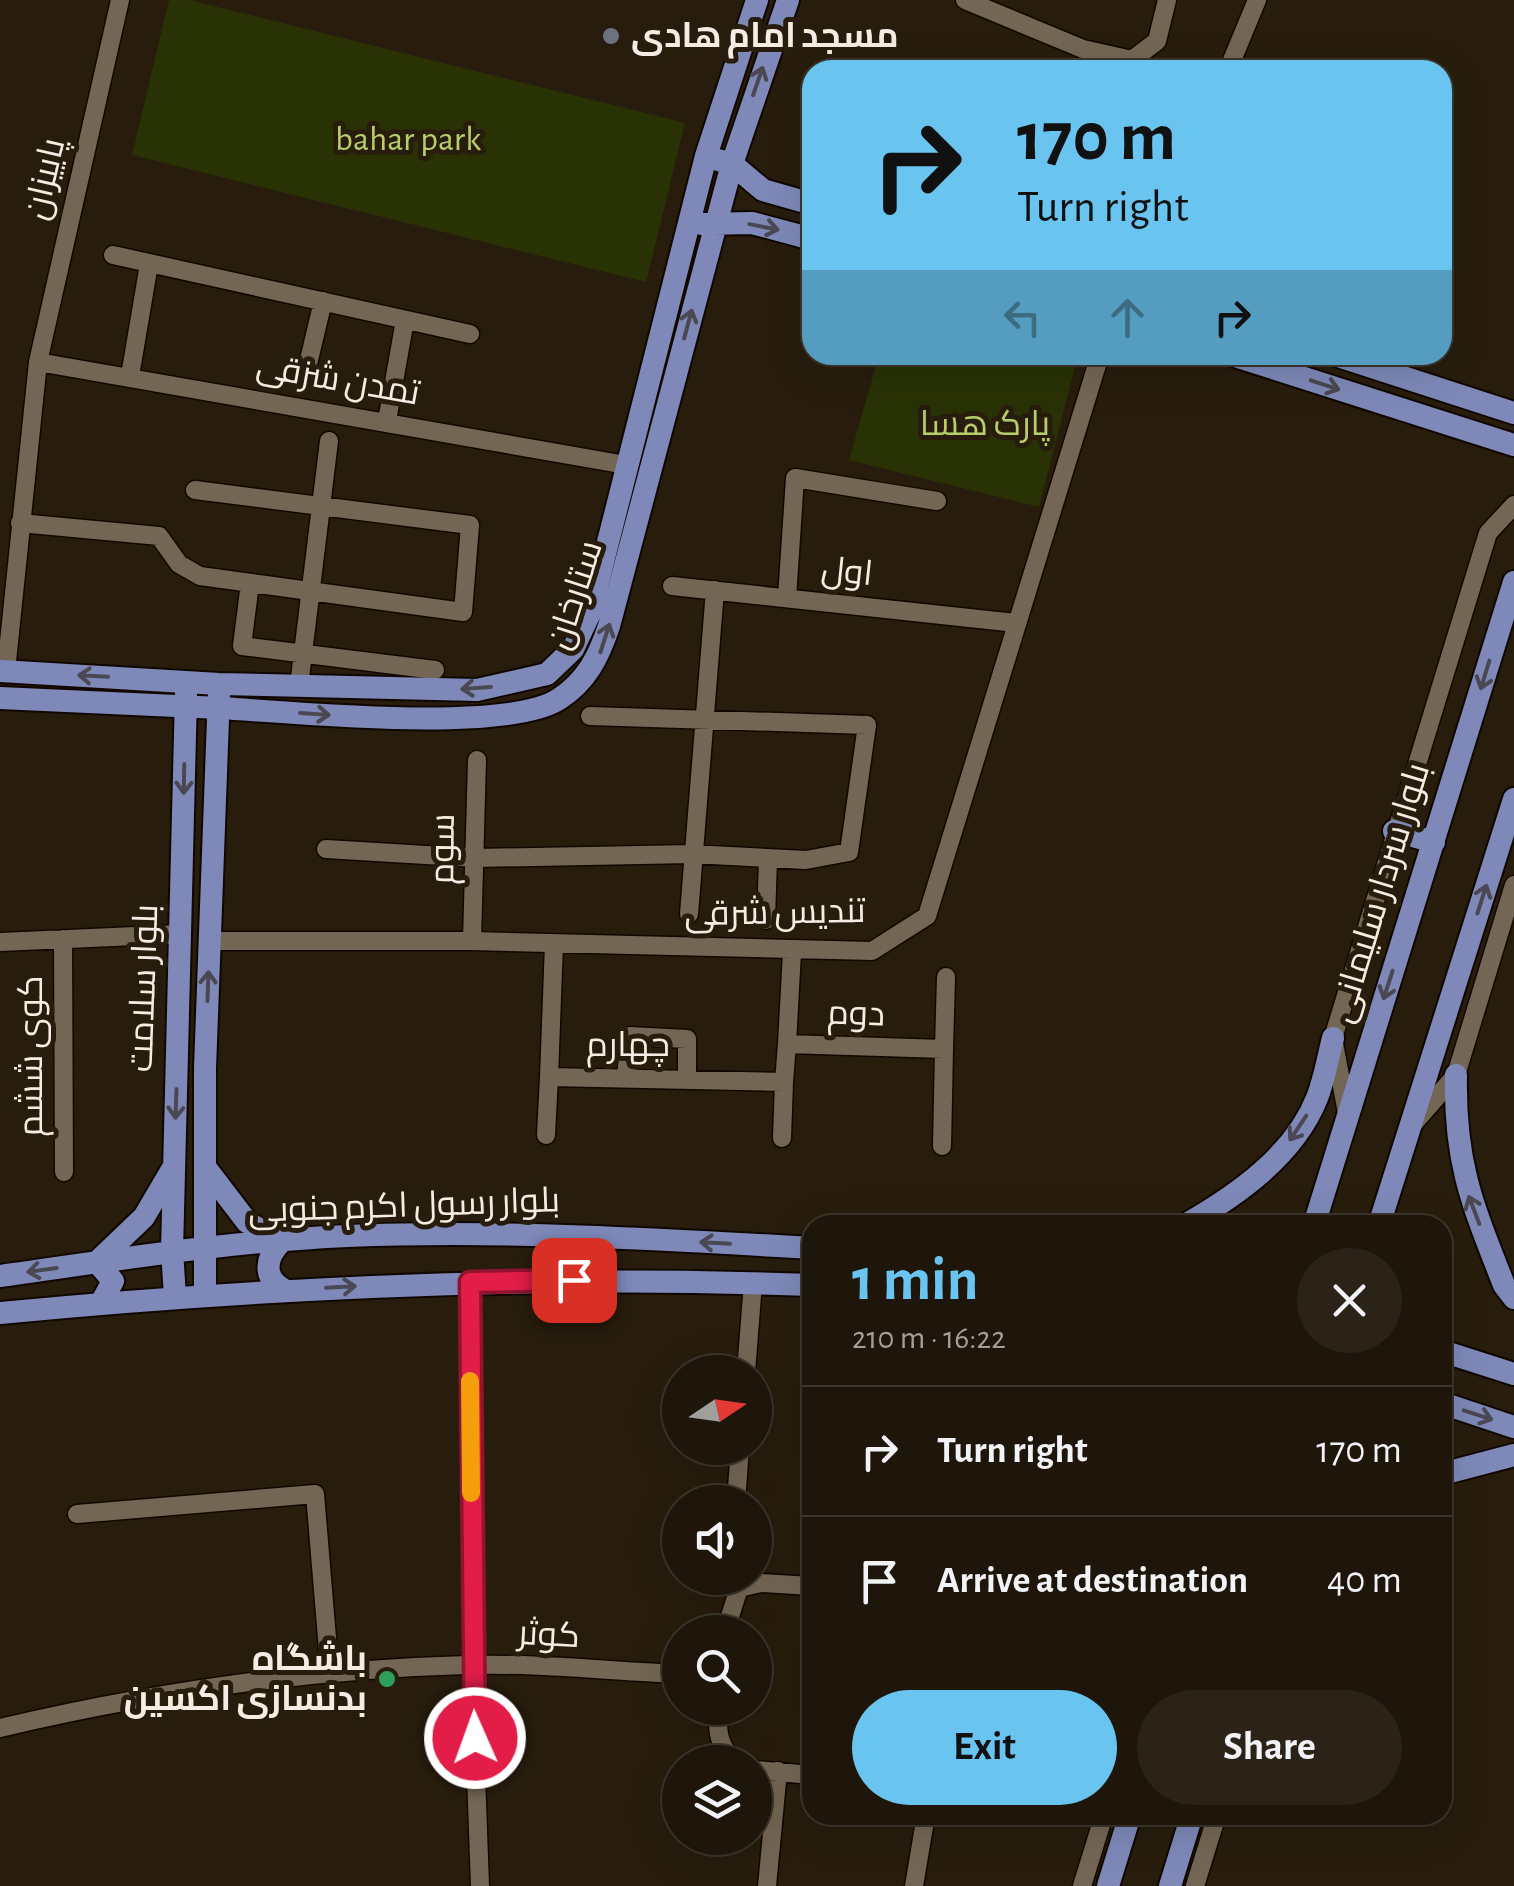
<!DOCTYPE html>
<html lang="en">
<head>
<meta charset="utf-8">
<style>
	body { margin:0; font-family:"Alegreya Sans",Cairo,sans-serif; background:#2b2318; color:#f1f3f6; height:100vh; display:flex; flex-direction:column; font-size:38px; white-space:nowrap }
	* { box-sizing:border-box; margin:0 }
	p { font-size:32px; color:#a19f9c }
	.icon { flex:none; width:55px; height:55px; fill:none; stroke:currentColor; stroke-width:2; stroke-linecap:round; stroke-linejoin:round }
	.map { position:relative; flex:1; overflow:hidden }
	.details { position:absolute; left:802px; top:1215px; width:650px; height:610px; display:flex; flex-direction:column; background:#1e160a; border-radius:30px; box-shadow:0 10px 40px #0002,0 0 0 2px #3c352b }
	.details>* { flex:none }
	.hud { position:absolute; left:802px; top:60px; width:650px; height:305px; border-radius:30px; box-shadow:0 10px 40px #0002,0 0 0 2px #3c352b; background:#69c4f0; color:#111; overflow:hidden }
	.needle { width:65px; rotate:77deg }
	.buttons { position:absolute; left:662px; top:1355px; display:grid; gap:20px }
	.buttons a { display:grid; place-items:center; width:110px; height:110px; border-radius:50%; background:#1e160a; box-shadow:0 10px 40px #0002,0 0 0 2px #3c352b; font-size:50px }
	.pin { position:absolute; display:grid; place-items:center; width:85px; height:85px; color:#fff; margin:-42px; border-radius:20px; box-shadow:0 5px 15px #0006 }
	.me { position:absolute; width:110px; margin:-55px; rotate:358deg; stroke-linejoin:round; filter:drop-shadow(0 0 8px #0008) }
	.turn { display:flex; align-items:center; gap:35px; height:210px; padding:0 50px; font-size:45px }
	.turn .icon { width:130px; height:130px; stroke-width:2.5 }
	.turn b { display:block; font-size:70px; line-height:85px }
	.lanes { display:flex; align-items:center; height:95px; padding:0 50px; background:#0003; justify-content:center; gap:50px; direction:ltr }
	.lanes .off { opacity:.35 }
	.round { display:grid; place-items:center; flex:none; width:105px; height:105px; border-radius:52px; background:#2b2318 }
	.head { display:flex; align-items:center; justify-content:space-between; height:170px; padding:0 50px }
	h1 { font-size:60px; font-weight:700; line-height:75px; color:#69c4f0 }
	.action { display:flex; gap:20px; margin-top:auto; padding:20px 50px }
	.action a { flex:1; height:115px; border-radius:60px; background:#69c4f0; color:#111; font-size:40px; font-weight:700; line-height:115px; text-align:center }
	.action a+a { background:#2b2318; color:#f1f3f6 }
	ul { padding:0; list-style:none }
	li { display:flex; align-items:center; gap:30px; height:130px; padding:0 50px; border-top:2px solid #3c352b }
	li div { flex:1 }
	li b { display:block; font-size:38px }
	li em { font-style:normal }
	.map>svg:first-child { display:block }
</style>
</head>
<body>
<div class="map">
<svg width="1514" height="1886" viewBox="0 0 1514 1886">
	<rect width="100%" height="100%" fill="#281d0d"/>
	<path fill="#293205" d="M169,0H189L685,123L646,282L132,155Z
		M879,355H1078L1039,507L849,460Z"/>
	<g fill="none" stroke-linecap="round" stroke-linejoin="round">
		<defs>
			<path id="minor" d="M965,0L1083,49L1132,60L1157,41L1167,0
				M1228,70L1257,0
				M113,255L470,334
				M38,362L626,465
				M130,376L149,264
				M304,381L323,301
				M387,421L405,320
				M20,523L159,536L179,564L200,576L463,612L470,525L195,490
				M250,583L242,646L435,670
				M672,586L1016,623
				M787,598L795,478L937,501
				M6,671L38,362L120,0
				M299,686L329,441
				M326,849L476,858L692,854L806,860L849,852L867,725L590,716
				M689,914L715,590
				M766,920L768,858
				M63,939L64,1172
				M210,941H472L872,951L927,916L1100,355
				M472,941L477,760
				M0,942L181,934
				M554,944L549,1077L784,1082L782,1138
				M792,952L787,1044L944,1049L946,977
				M626,1077L630,1036L687,1039V1077
				M784,1082L787,1044
				M1347,1113L1333,1038L1488,533L1514,505
				M1413,1124L1456,1075L1514,885
				M546,1135L549,1077
				M942,1146L944,1049
				M470,1282L472,1664L480,1886
				M746,1372L753,1283
				M736,1502L740,1448
				M77,1514L315,1494L330,1674
				M725,1632L739,1588L761,1583L812,1586
				M718,1708C717,1730 718,1750 738,1762
				M0,1728C153,1692 309,1669 467,1665C537,1663 610,1671 680,1674
				M755,1770L812,1775
				M767,1886L778,1771
				M914,1886L926,1815
				M1082,1886L1104,1815
				M1195,1886L1217,1815"/>
			<path id="major" d="M718,160L732,164L763,190L812,204
				M701,224L752,223L812,239
				M1232,355L1514,445
				M1335,355L1514,413
				M0,671L219,684L477,690L547,674L573,649L590,613L706,156L757,0
				M0,698C73,702 147,704 220,708C291,712 505,734 559,699C587,681 599,656 609,626L732,164L788,0
				M1394,831L1434,842
				M1456,1075C1454,1163 1473,1206 1504,1285L1514,1298
				M205,1167L247,1222L281,1242C266,1257 262,1277 283,1289
				M1185,1225C1236,1196 1294,1156 1317,1098C1324,1080 1328,1058 1333,1038
				M1314,1225L1514,582
				M1379,1225L1514,799
				M0,1276C115,1260 231,1241 348,1236C503,1230 658,1239 812,1248
				M205,1293V1068L219,692
				M175,1296L172,1251L186,695
				M101,1303L113,1281L97,1262L144,1217L171,1171
				M0,1313C271,1287 540,1275 812,1285
				M1442,1351L1514,1374
				M1442,1403L1514,1427
				M1442,1474L1514,1455
				M1108,1886L1130,1815
				M1170,1886L1192,1815"/>
		</defs>
		<use href="#minor" stroke="#110700" stroke-width="21"/>
		<use href="#major" stroke="#110700" stroke-width="26"/>
		<use href="#minor" stroke="#746654" stroke-width="18"/>
		<use href="#major" stroke="#7e89b9" stroke-width="22"/>
	</g>
	<defs><path id="oneway-shaft" d="M-6 0H5M1.5-3L5.5 0L1.5 3" fill="none" stroke-width="1.6" stroke-linecap="round" stroke-linejoin="round" transform="scale(2.5)"/></defs>
	<g stroke="#4a4852">
		<use href="#oneway-shaft" transform="translate(758 81) rotate(-71)"/>
		<use href="#oneway-shaft" transform="translate(764 227) rotate(11)"/>
		<use href="#oneway-shaft" transform="translate(688 324) rotate(-75)"/>
		<use href="#oneway-shaft" transform="translate(1325 385) rotate(18)"/>
		<use href="#oneway-shaft" transform="translate(605 638) rotate(-72)"/>
		<use href="#oneway-shaft" transform="translate(1485 675) rotate(107)"/>
		<use href="#oneway-shaft" transform="translate(93 676) rotate(-177)"/>
		<use href="#oneway-shaft" transform="translate(476 688) rotate(176)"/>
		<use href="#oneway-shaft" transform="translate(315 714) rotate(4)"/>
		<use href="#oneway-shaft" transform="translate(184 779) rotate(91)"/>
		<use href="#oneway-shaft" transform="translate(1482 899) rotate(-72)"/>
		<use href="#oneway-shaft" transform="translate(1388 985) rotate(108)"/>
		<use href="#oneway-shaft" transform="translate(208 986) rotate(-88)"/>
		<use href="#oneway-shaft" transform="translate(176 1104) rotate(92)"/>
		<use href="#oneway-shaft" transform="translate(1298 1128) rotate(124)"/>
		<use href="#oneway-shaft" transform="translate(1474 1210) rotate(-111)"/>
		<use href="#oneway-shaft" transform="translate(715 1243) rotate(-177)"/>
		<use href="#oneway-shaft" transform="translate(42 1270) rotate(172)"/>
		<use href="#oneway-shaft" transform="translate(341 1287) rotate(-3)"/>
		<use href="#oneway-shaft" transform="translate(1478 1415) rotate(18)"/>
	</g>
	<g fill="none" stroke-linecap="round" stroke-linejoin="round">
		<defs>
			<path id="route" d="M475,1738L470,1282L574,1280"/>
		</defs>
		<use href="#route" stroke="#92132f" stroke-width="25"/>
		<use href="#route" stroke="#e11d48" stroke-width="18"/>
		<path stroke="#f59e0b" stroke-width="18" d="M470,1381L471,1493"/>
	</g>
	<circle fill="#6b7280" stroke="#281d0d" stroke-width="4" cx="611" cy="36" r="10"/>
	<circle fill="#2e9e5b" stroke="#281d0d" stroke-width="4" cx="387" cy="1679" r="10"/>
	<g text-anchor="middle" dominant-baseline="central" stroke-width="10" stroke-linejoin="round" paint-order="stroke">
		<g font-size="35" font-weight="bold" fill="#f5ede3" stroke="#281d0d" text-anchor="start">
			<text x="631" y="36">مسجد امام هادی</text>
			<text x="367" y="1659" text-anchor="end">باشگاه<tspan x="367" dy="40">بدنسازی اکسین</tspan></text>
		</g>
		<g font-size="35" fill="#b6cd6a" stroke="#281d0d">
			<text x="408" y="139">bahar park</text>
			<text x="985" y="424">پارک هسا</text>
		</g>
		<g font-size="35" fill="#f5ede3" stroke="#281d0d">
			<text transform="translate(45 179) rotate(-77)">پاییزان</text>
			<text transform="translate(338 380) rotate(10)">تمدن شزقی</text>
			<text transform="translate(847 572) rotate(6)">اول</text>
			<text transform="translate(575 595) rotate(-72)">ستارخان</text>
			<text transform="translate(443 849) rotate(-89)">سوم</text>
			<text transform="translate(1380 893) rotate(-73)">بلوار سردار سلیمانی</text>
			<text transform="translate(775 913) rotate(-1)">تندیس شرقی</text>
			<text transform="translate(144 988) rotate(-88)">بلوار سلامت</text>
			<text transform="translate(856 1014) rotate(2)">دوم</text>
			<text x="628" y="1045">چهارم</text>
			<text transform="translate(31 1056) rotate(-90)">کوی ششم</text>
			<text transform="translate(404 1206) rotate(-2)">بلوار رسول اکرم جنوبی</text>
			<text transform="translate(549 1635) rotate(3)">کوثر</text>
		</g>
	</g>
</svg>
<div class="buttons">
<a><svg class="needle" viewBox="-14 -14 28 28"><path d="M0-13l5 13h-10z" fill="#e53935"/><path d="M0 13l5-13h-10z" fill="#a19f9c"/></svg></a>
<a><svg class="icon" aria-label="sound" viewBox="0 0 24 24"><path d="M4 9h4l5-4v14l-5-4H4zM17 9q2 3 0 6"/></svg></a>
<a><svg class="icon" aria-label="search" viewBox="0 0 24 24"><circle cx="10" cy="10" r="6"/><path d="M15 15l6 6"/></svg></a>
<a><svg class="icon" aria-label="layers" viewBox="0 0 24 24"><path d="M12 4l9 5-9 5-9-5zM3 14l9 5 9-5"/></svg></a>
</div>
<div class="pin" style="left:574px;top:1280px;background:#d93025"><svg class="icon" aria-label="arrive" viewBox="0 0 24 24"><path d="M6 21V4h12l-3 4 3 4H6"/></svg></div>
<svg class="me" style="left:475px;top:1738px" viewBox="-20 -20 40 40"><circle r="17" fill="#e11d48" stroke="#fff" stroke-width="3"/><path d="M0-11L8 9 0 5-8 9z" fill="#fff"/></svg>
<div class="hud">
<div class="turn"><svg class="icon" aria-label="right" viewBox="0 0 24 24"><path d="M7 20v-9h11M14 6l5 5-5 5"/></svg><div><b>170 m</b>Turn right</div></div>
<div class="lanes"><svg class="icon off" aria-label="left" viewBox="0 0 24 24"><path d="M17 20v-9H6M10 6l-5 5 5 5"/></svg><svg class="icon off" aria-label="ahead" viewBox="0 0 24 24"><path d="M12 20V5M6 11l6-6 6 6"/></svg><svg class="icon" aria-label="right" viewBox="0 0 24 24"><path d="M7 20v-9h11M14 6l5 5-5 5"/></svg></div>
</div>
<section class="details">
<div class="head"><div><h1>1 min</h1><p>210 m · 16:22</p></div><a class="round"><svg class="icon" aria-label="close" viewBox="0 0 24 24"><path d="M6 6l12 12M18 6L6 18"/></svg></a></div>
<ul>
<li><svg class="icon" aria-label="right" viewBox="0 0 24 24"><path d="M7 20v-9h11M14 6l5 5-5 5"/></svg><div><b>Turn right</b></div><em>170 m</em></li>
<li><svg class="icon" aria-label="arrive" viewBox="0 0 24 24"><path d="M6 21V4h12l-3 4 3 4H6"/></svg><div><b>Arrive at destination</b></div><em>40 m</em></li>
</ul>
<div class="action"><a>Exit</a><a>Share</a></div>
</section>
</div>
</body>
</html>
